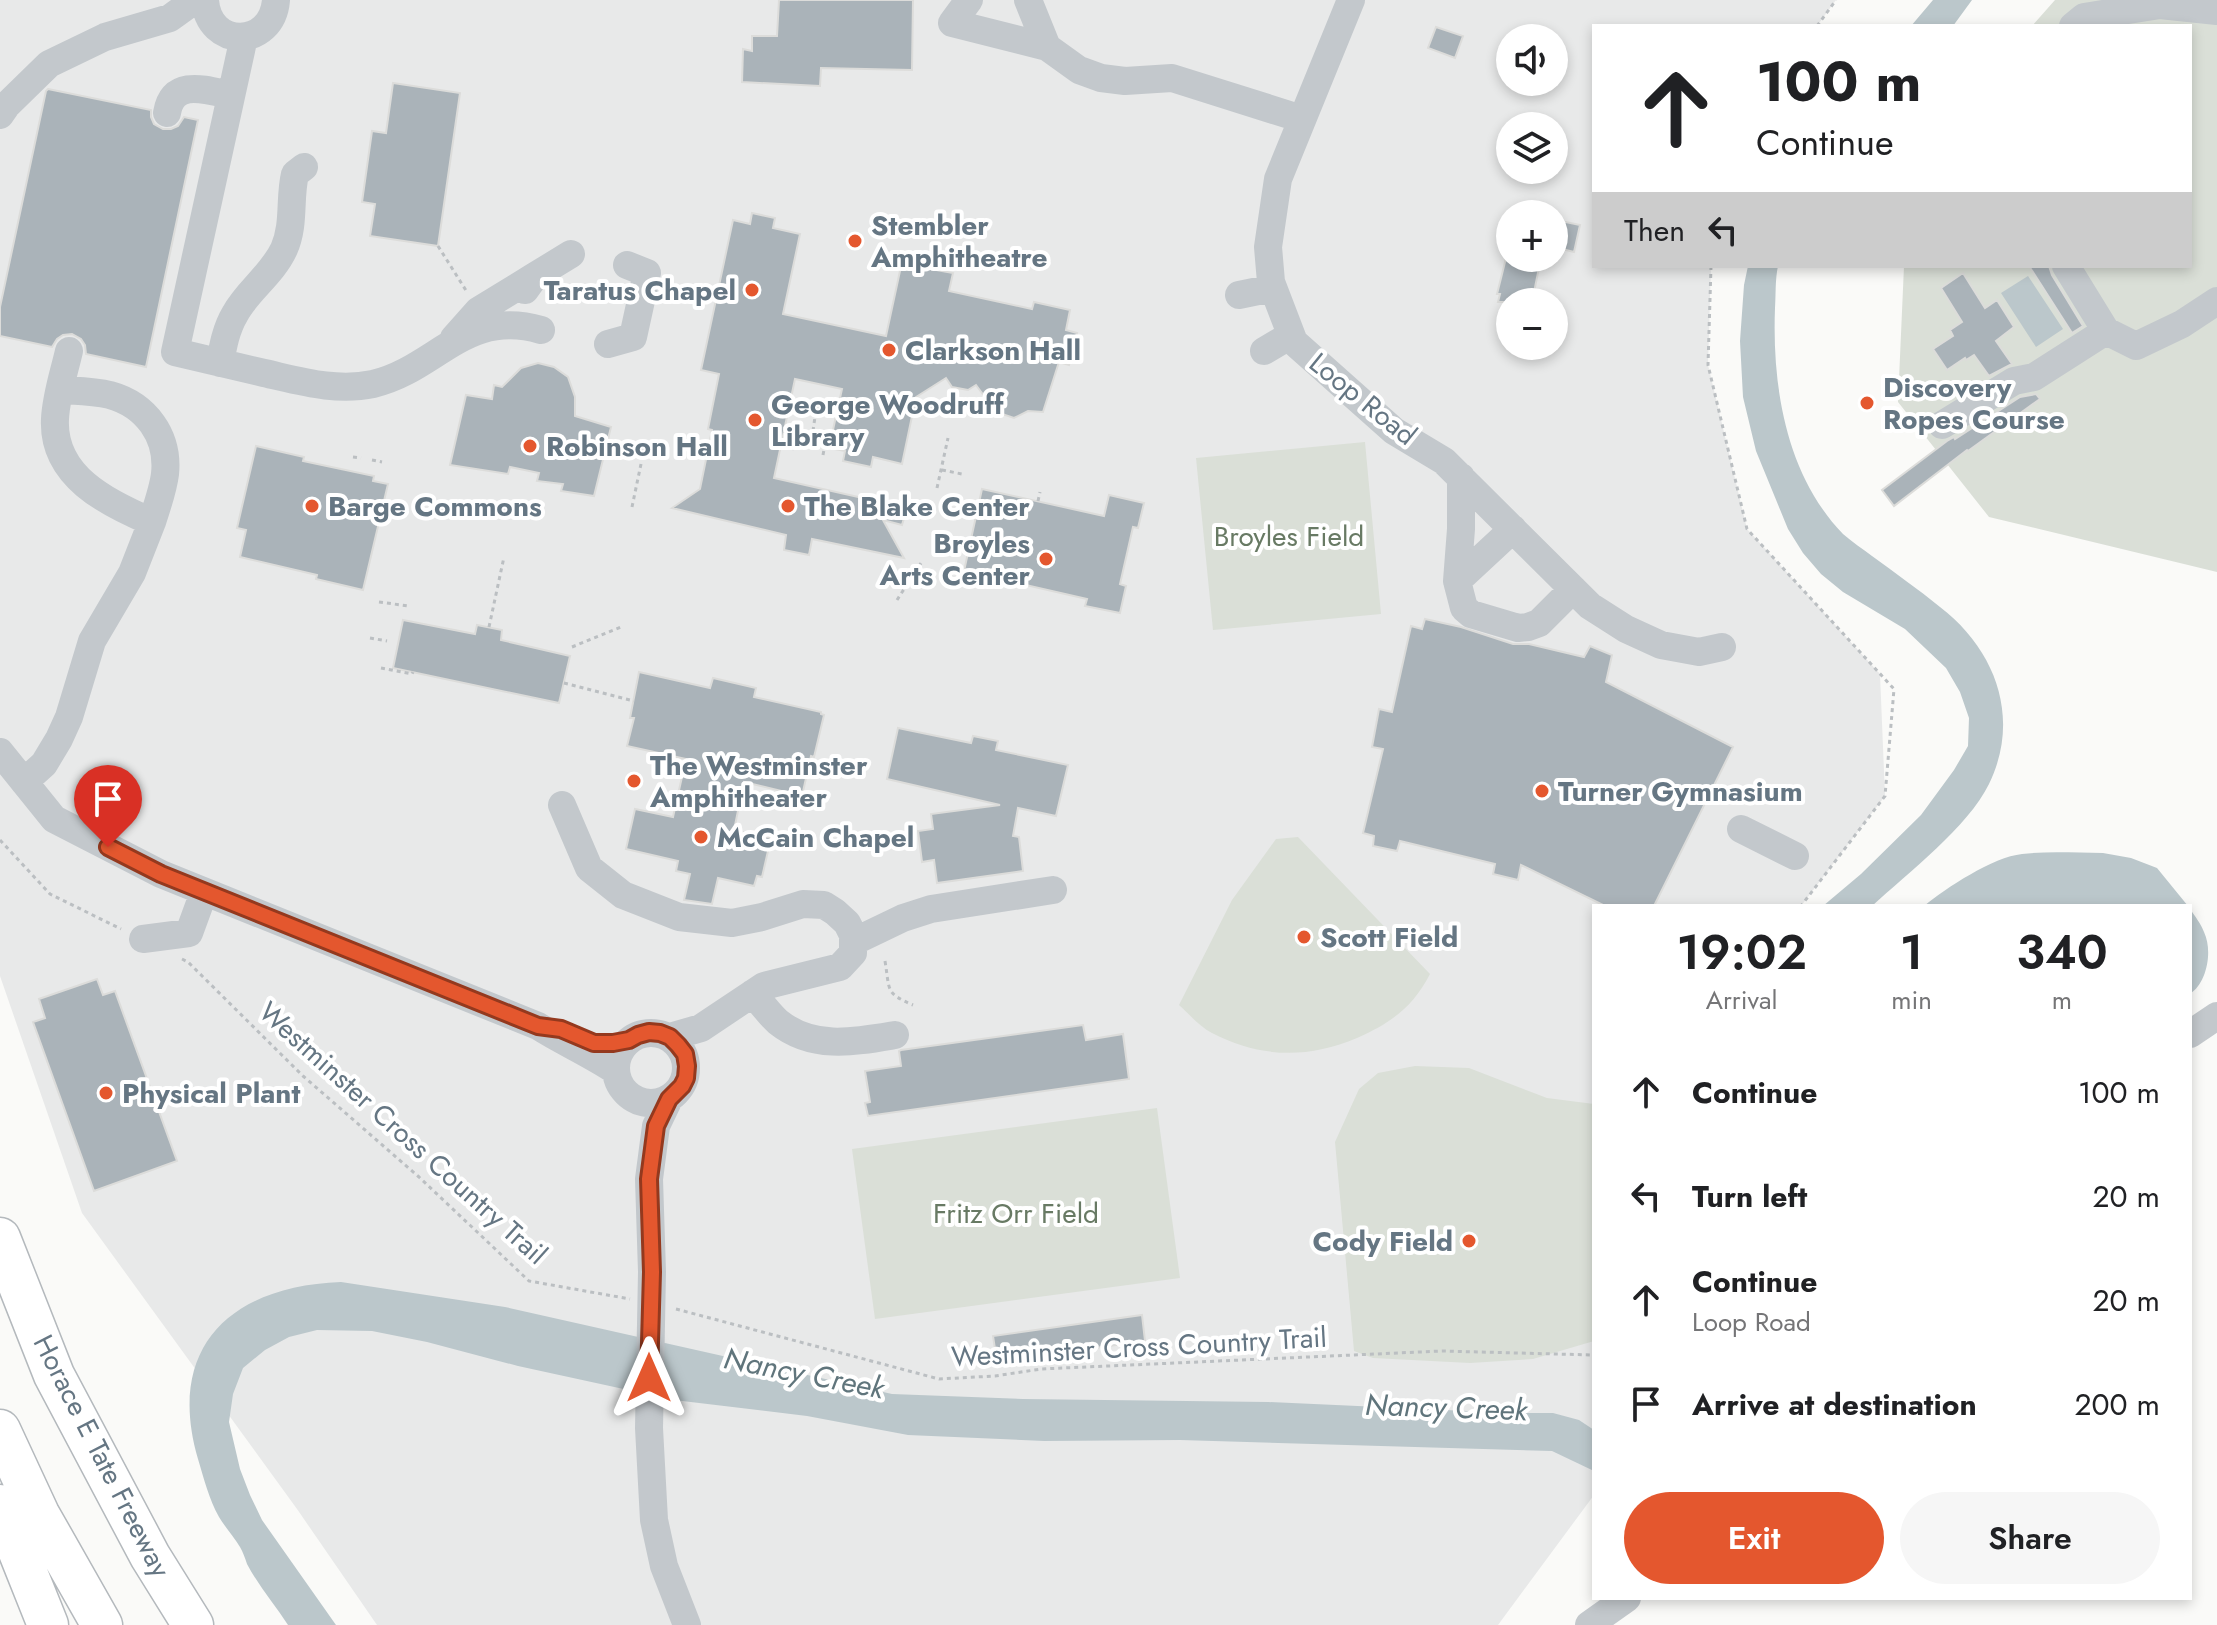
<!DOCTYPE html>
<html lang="en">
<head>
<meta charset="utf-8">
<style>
	body { margin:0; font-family:Jost,sans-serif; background:#f6f6f6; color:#202124; height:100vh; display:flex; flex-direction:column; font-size:30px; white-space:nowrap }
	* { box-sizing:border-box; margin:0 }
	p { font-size:26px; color:#757577 }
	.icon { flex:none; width:44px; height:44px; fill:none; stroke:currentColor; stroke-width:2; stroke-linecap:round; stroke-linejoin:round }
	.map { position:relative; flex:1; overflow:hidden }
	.side { position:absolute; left:1592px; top:904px; width:600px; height:696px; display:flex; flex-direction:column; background:#fff; border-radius:0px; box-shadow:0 4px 12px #0003 }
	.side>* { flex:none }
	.banner { position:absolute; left:1592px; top:24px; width:600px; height:244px; border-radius:0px; box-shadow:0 4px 12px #0003; background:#fff; color:#202124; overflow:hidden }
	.controls { position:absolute; left:1496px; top:24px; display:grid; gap:16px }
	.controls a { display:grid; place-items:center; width:72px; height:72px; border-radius:50%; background:#fff; box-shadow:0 4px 12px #0003; font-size:40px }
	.pin { position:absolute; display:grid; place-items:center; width:68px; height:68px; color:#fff; margin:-82px -34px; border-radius:50% 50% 50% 0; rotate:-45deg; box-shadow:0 0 8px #0007 }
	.pin .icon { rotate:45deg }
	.me { position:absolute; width:88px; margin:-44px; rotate:0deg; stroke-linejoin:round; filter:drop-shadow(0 0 6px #0008) }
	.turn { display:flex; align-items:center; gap:28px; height:168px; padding:0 32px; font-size:36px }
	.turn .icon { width:104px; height:104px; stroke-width:2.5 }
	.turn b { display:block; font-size:56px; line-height:68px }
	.then { display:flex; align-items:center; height:76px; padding:0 32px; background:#0003; gap:16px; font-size:30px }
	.eta { display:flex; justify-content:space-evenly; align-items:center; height:136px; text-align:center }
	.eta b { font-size:48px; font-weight:600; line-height:56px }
	.action { display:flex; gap:16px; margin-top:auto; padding:16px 32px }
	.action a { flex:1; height:92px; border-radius:48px; background:#e4572e; color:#fff; font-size:32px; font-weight:600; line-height:92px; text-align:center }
	.action a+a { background:#f6f6f6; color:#202124 }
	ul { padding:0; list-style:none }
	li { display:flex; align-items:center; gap:24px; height:104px; padding:0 32px }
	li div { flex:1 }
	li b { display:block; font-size:30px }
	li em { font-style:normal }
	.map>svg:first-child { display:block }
</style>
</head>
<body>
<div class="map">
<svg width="2217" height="1625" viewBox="0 0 2217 1625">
	<rect width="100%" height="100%" fill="#fafaf8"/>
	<path fill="#e8e9e9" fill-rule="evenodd" d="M0,0H1836L1817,26H1594V266H1711L1708,365L1747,529L1880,674L1885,796L1801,906H1594V1495L1498,1625H377L297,1509L82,1213L0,976ZM1510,38H1554V82H1510ZM1510,126H1554V170H1510ZM1510,214H1554V258H1510ZM1510,302H1554V346H1510Z"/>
	<path fill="#dadfd7" d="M2055,0H2217V572L1989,517L1898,402L1904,266H2190V26H2032Z
		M1365,442L1381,614L1213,630L1196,458Z
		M1298,837L1430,974C1413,1007 1391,1023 1357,1038C1307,1059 1261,1058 1212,1033C1200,1027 1189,1014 1179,1005L1232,900L1276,839Z
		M1415,1066L1469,1068L1547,1098L1594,1104V1341L1533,1359L1470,1363L1373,1358L1354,1351L1335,1142L1359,1089L1378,1073Z
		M1157,1108L1180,1278L875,1319L852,1149Z"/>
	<path fill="#bbc7cb" d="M1933,0H1972L1953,26H1911Z
		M1748,266H1778C1775,280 1776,294 1775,308C1772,387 1786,475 1843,534C1852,542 1863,549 1872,556C1895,573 1918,589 1940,607C1996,650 2021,718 1989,784C1968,827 1908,873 1872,906H1823L1861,874L1921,815L1954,770L1968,746L1969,718L1960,692L1946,668L1905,629L1843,592L1821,574L1803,553L1788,529L1756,451L1743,397L1740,341L1744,285Z
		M2028,276L2063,329L2036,347L2001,293Z
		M2103,853L2131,858L2157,868L2188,906H1924C1946,888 1993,857 2022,854C2048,851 2077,853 2103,853Z
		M2190,909C2195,916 2201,924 2204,932C2213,951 2207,983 2190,994Z
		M341,1282L505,1307L892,1394L1023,1399L1268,1402L1511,1413H1553L1579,1420L1594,1430V1471L1552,1451L1180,1440L1044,1441L908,1435L807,1416L674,1400L518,1366L427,1342L372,1331L317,1330L289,1337L265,1350L243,1368L233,1394L229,1422L240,1469L250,1495L262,1520L336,1625H288C275,1605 258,1585 247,1564C245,1558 243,1552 240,1547C234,1537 225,1527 219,1517C209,1499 204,1479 198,1459C165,1346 232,1286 341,1282Z"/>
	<path fill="#aab3b9" stroke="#dcdcda" stroke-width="2" d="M779,0H913L912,70L821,68L820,86L742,82L743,49L752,51V36H777Z
		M1436,27L1463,36L1455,58L1428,48Z
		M393,83L460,93L438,246L370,236L375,204L362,202L372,131L386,133Z
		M48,89L151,110V117L154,124L163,129H171L178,126L184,117L198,120L146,367L86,354L85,345L81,339L72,334L63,335L57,339L52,347L0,336V307L46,91Z
		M752,213L775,218L773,228L800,234L783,314L886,336L903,257L937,264L936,270L953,273L949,291L1032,309L1034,302L1070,310L1066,330L1077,333L1069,365L1059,362L1043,412L1028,411L1014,418L996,412L976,385L968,390L952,387L946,378L916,397L902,464L873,457L871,467L843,461L845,451L829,448L842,389L795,379L774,478L907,508L902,525L883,520L904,558L812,539L809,555L784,550L786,535L672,508L700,489L712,430L708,429L719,374L701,370L733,220L750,224Z
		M1556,220L1580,225L1574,252L1554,247Z
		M1506,258H1541L1532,302H1498L1500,294H1497Z
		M2029,266H2049L2052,275L2083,326L2072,333Z
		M1963,273L1985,308L1997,300L2014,327L1996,341L2012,364L1989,376L1974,355L1966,360L1965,358L1947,370L1933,349L1953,336L1950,330L1962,322L1941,288Z
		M538,363L554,367L568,377L575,397V416L611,427L594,496L561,491L563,484L537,481L539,473L510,467L508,474L450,465L466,395L492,399L494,385L502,387L521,368Z
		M2036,394L2040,399L1968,451L1967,450L1894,506L1882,490L1947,441L1954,437L1955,439L2020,397Z
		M256,446L304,457L303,461L374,476L373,481L388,484L363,590L316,579L317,575L240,557L246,530L237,528Z
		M982,489L1104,516L1109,495L1144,503L1138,528L1133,527L1120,584L1126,586L1120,613L1085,606L1087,599L964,571Z
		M1425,619L1461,627L1513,644H1529L1584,657L1590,646L1612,655L1606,682L1733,747L1654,906H1605L1521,865L1518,880L1493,874L1495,864L1400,841L1397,851L1373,846L1374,836L1363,833L1383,749L1372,747L1379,709L1392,712L1411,626L1422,629Z
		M403,620L475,634L477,625L502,630L501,640L570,656L559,703L393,668Z
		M639,672L710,688L713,678L756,688L754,697L821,712V714L824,715L814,757L811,756L802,796L744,782L734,830L771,838L762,877L757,876L754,886L718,878L712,904L684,900L690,874L676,871L678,861L626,849L635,809L673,817L686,759L627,746L634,718H630Z
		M898,728L971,743L973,736L998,741L996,750L1068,765L1056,816L1018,808L1013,836L1019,837L1023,871L937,883L934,860L922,862L918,831L933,829L931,814L1000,805L887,779Z
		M97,979L103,995L115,991L177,1161L94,1191L33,1022L45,1018L39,999Z
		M1083,1025L1086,1040L1123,1034L1129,1079L868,1116L865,1103L870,1102L865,1071L901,1066L899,1051L901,1050Z
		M1142,1315L1145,1341L997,1362L993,1336Z"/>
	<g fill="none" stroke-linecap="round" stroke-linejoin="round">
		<defs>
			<path id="highway" d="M0,1238L54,1375L150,1556L193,1625
				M0,1430L39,1514L102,1625
				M0,1505L48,1625"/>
		</defs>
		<use href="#highway" stroke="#b4b9bd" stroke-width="43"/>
		<path stroke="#bbbfc2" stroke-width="3" stroke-dasharray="4 4" stroke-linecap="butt" d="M1817,26L1836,0
			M438,246L467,292
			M1711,266L1708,365L1747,529L1894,689L1885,796L1801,906
			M813,431L816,410
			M792,450L797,427
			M823,455L827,434
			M353,457L361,458
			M372,460L382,462
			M942,470L962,474
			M937,488L948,438
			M1038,501L1040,492
			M632,507L641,464
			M897,600L923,560
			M379,602L409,606
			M489,627L504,557
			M370,638L387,641
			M572,647L621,627
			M381,668L412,674L413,672
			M564,683L634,701
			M0,840L50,894L121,929
			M182,959L188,962L303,1076L419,1177L529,1281L630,1299
			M885,961C890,991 885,993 913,1005
			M676,1309L939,1379L995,1376L1041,1369L1442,1351L1594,1355"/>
		<path stroke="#c3c8cc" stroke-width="28" d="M205,0C208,49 272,49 276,0
			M969,0L952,23L1047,47L1028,0
			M1351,0L1278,179L1268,247L1271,282L1294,342L1394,431L1444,461L1590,606L1626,629L1661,645L1699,652L1722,647
			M2073,26L2084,17L2160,5L2217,11
			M244,37L175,352C205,359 235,366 264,373C300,381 336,392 373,384C437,369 465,308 541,330
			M1047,47L1079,70L1101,78L1125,81L1172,78L1302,119
			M167,113C173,78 206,90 230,95
			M0,115L7,105L49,64L105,37L170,18L195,0
			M2066,266L2106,331L2136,346L2182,324L2217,301
			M525,290L535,276L571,254
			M1239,295L1273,288
			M454,338L478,311L535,276
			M608,344L633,337L647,273L627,265
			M1264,351L1291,335
			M220,363C223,346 226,329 235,314C247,291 272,275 284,249C295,224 289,199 295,174L304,167
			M61,390C77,391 94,391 110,395C146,405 169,436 165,474C163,490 157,506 152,522C107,503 52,476 55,419C56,396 64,373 69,351
			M1942,425L2014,381L2034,377L2106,331
			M1461,477V529L1457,581L1464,608L1471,614L1518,628L1528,627L1539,623L1573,589
			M1457,581L1513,529
			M0,752L54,819L161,874L538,1026C563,1042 591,1054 616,1071
			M24,782L44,764L59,739L69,717L92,641L132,573L152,522
			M562,805L589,868L623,895L679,917L732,923L762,917L803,904L824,905L835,912L847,923L853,935V953L840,967L764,986L701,1028L670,1037
			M1741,829L1795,856
			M143,939L189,933L204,892
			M853,942L903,918L931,909L1053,890
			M753,993C761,1003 769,1014 778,1022C813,1050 854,1042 895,1035
			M616 1068a35 35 0 1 1 70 0a35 35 0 1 1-70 0Z
			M2190,1034L2217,1016
			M669,1099L656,1126L649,1179L652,1272L649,1428L654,1520L664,1566L687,1625
			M1589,1625L1627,1598"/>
		<use href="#highway" stroke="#fff" stroke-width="40"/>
	</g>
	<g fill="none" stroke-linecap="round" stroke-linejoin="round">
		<defs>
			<path id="route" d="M108,847L161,874L538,1026L561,1029L594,1043H613L629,1040L638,1035L649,1032L660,1033L670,1037L678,1045L685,1054L687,1066L686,1078L682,1086L669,1099L656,1126L649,1179L652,1272L649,1378"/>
		</defs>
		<use href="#route" stroke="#94391e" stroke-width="20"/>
		<use href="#route" stroke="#e4572e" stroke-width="14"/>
	</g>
	<g fill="#e4572e" stroke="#fff" stroke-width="3">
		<circle cx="855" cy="241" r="8"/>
		<circle cx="752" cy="290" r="8"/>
		<circle cx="889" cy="350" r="8"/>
		<circle cx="1867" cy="403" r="8"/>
		<circle cx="755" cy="420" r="8"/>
		<circle cx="530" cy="446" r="8"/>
		<circle cx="312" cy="506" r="8"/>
		<circle cx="788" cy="506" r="8"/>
		<circle cx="1046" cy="559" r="8"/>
		<circle cx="634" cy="781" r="8"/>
		<circle cx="1542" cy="791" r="8"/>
		<circle cx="701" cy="837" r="8"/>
		<circle cx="1304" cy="937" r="8"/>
		<circle cx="106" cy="1093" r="8"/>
		<circle cx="1469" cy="1241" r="8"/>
	</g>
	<g text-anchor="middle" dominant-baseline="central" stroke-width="8" stroke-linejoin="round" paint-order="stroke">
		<g font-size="28" font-weight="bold" fill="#657683" stroke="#fff" text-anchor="start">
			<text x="871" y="225">Stembler<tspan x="871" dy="32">Amphitheatre</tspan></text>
			<text x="736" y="290" text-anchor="end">Taratus Chapel</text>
			<text x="905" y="350">Clarkson Hall</text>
			<text x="1883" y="387">Discovery<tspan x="1883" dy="32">Ropes Course</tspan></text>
			<text x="771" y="404">George Woodruff<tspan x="771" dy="32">Library</tspan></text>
			<text x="546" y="446">Robinson Hall</text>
			<text x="328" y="506">Barge Commons</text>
			<text x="804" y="506">The Blake Center</text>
			<text x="1030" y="543" text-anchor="end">Broyles<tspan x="1030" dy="32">Arts Center</tspan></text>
			<text x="650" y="765">The Westminster<tspan x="650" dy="32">Amphitheater</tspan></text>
			<text x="1558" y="791">Turner Gymnasium</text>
			<text x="717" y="837">McCain Chapel</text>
			<text x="1320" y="937">Scott Field</text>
			<text x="122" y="1093">Physical Plant</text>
			<text x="1453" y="1241" text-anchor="end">Cody Field</text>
		</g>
		<g font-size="28" fill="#657683" stroke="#fff">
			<text transform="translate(1363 399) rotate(39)">Loop Road</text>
			<text transform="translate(403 1133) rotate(42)">Westminster Cross Country Trail</text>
			<text transform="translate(1139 1347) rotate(-3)">Westminster Cross Country Trail</text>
			<text transform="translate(102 1456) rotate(63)">Horace E Tate Freeway</text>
		</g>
		<g font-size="28" fill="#687a64" stroke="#fff">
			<text x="1289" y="536">Broyles Field</text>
			<text x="1016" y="1213">Fritz Orr Field</text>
		</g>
		<g font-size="30" font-style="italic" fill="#60757c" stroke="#fff">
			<text transform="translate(804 1373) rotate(11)">Nancy Creek</text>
			<text transform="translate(1446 1407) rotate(2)">Nancy Creek</text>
		</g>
	</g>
</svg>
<div class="controls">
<a><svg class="icon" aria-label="sound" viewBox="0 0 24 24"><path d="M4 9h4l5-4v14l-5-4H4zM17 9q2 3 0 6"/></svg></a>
<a><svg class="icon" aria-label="layers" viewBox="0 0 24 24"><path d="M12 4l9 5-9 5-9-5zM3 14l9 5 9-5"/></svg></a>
<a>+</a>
<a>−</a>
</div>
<div class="pin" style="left:108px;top:847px;background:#d93025"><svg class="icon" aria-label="arrive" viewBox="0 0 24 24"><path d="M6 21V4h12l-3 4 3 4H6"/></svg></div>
<svg class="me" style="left:649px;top:1378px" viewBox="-20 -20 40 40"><path d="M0-17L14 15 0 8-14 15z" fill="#e4572e" stroke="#fff" stroke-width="4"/></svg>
<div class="banner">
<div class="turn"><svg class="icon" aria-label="ahead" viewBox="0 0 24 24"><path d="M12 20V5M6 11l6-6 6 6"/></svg><div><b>100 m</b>Continue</div></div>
<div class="then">Then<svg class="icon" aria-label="left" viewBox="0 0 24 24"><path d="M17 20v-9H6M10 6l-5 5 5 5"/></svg></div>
</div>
<section class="side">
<div class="eta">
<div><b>19:02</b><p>Arrival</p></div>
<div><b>1</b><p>min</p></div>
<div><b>340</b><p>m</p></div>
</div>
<ul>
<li><svg class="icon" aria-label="ahead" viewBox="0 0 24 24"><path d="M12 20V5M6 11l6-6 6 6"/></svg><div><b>Continue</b></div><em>100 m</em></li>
<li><svg class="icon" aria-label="left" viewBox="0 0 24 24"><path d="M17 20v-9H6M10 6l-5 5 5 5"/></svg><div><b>Turn left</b></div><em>20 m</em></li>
<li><svg class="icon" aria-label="ahead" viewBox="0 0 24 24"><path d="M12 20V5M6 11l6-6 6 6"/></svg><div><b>Continue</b><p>Loop Road</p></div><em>20 m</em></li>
<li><svg class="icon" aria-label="arrive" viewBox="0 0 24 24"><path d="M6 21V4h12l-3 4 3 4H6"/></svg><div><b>Arrive at destination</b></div><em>200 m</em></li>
</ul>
<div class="action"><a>Exit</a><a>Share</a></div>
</section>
</div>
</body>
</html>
